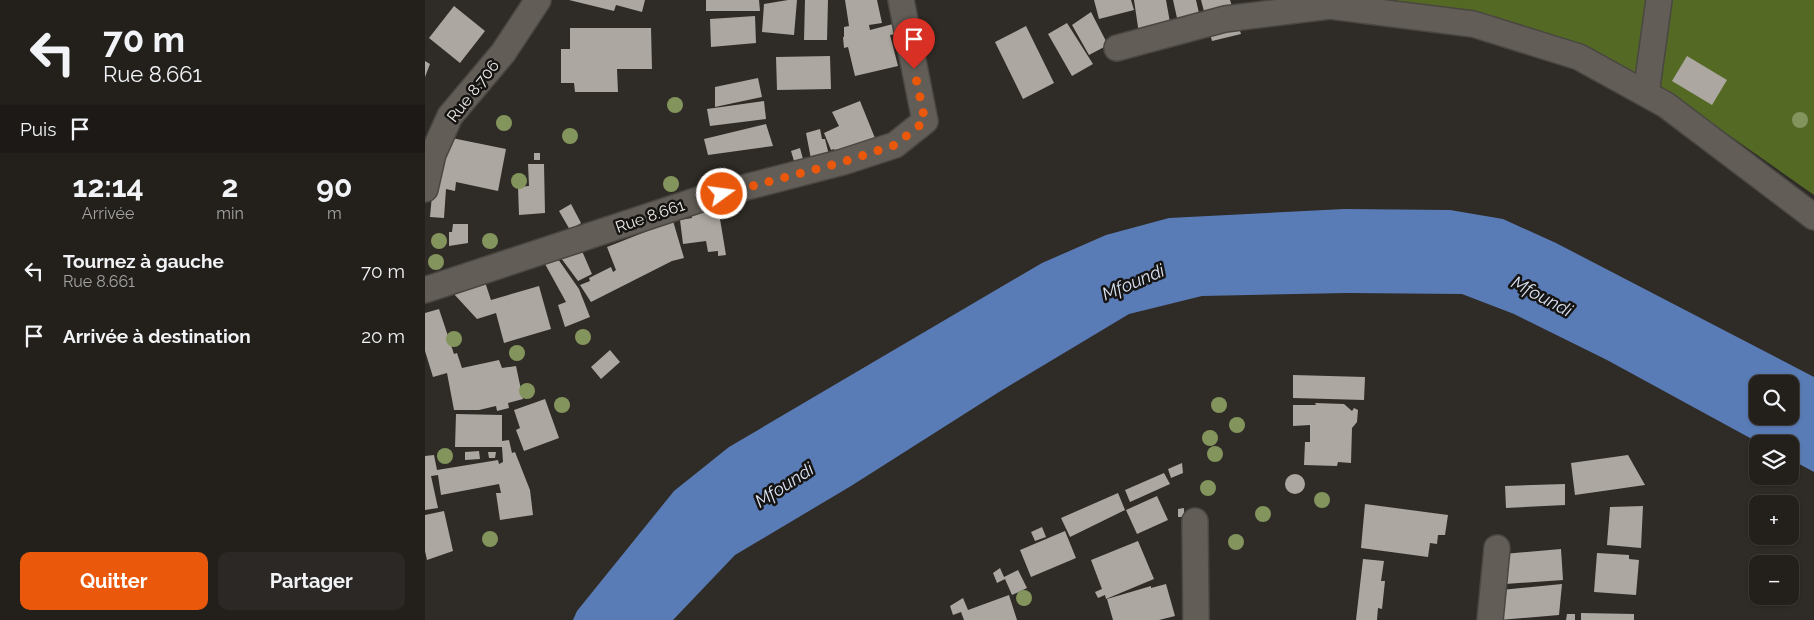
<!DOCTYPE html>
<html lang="fr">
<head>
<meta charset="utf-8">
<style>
	body { margin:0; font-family:Raleway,sans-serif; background:#2b2825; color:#f1f3f6; height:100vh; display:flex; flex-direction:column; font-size:19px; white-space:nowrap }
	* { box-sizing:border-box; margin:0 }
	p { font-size:16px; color:#a3a3a3 }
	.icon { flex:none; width:28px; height:28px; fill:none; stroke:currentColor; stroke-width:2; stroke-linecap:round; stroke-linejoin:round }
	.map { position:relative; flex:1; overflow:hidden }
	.panel { display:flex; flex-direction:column; background:#23201c; width:425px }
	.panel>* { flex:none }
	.hud { background:#23201c; color:#f1f3f6; overflow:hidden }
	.buttons { position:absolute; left:1324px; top:375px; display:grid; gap:10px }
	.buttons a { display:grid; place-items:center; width:50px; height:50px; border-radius:10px; background:#23201c; box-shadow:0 1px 4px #0004,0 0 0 1px #403e3b; font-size:25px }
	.pin { position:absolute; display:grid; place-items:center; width:42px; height:42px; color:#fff; margin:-51px -21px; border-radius:50% 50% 50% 0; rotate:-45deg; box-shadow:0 0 5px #0007 }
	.pin .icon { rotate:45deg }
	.me { position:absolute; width:55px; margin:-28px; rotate:76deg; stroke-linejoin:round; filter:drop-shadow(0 0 4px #0008) }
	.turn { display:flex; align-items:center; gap:18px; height:105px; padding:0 20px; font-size:22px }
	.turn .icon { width:65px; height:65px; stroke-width:2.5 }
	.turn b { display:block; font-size:35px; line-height:42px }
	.then { display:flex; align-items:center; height:48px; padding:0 20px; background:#0003; gap:10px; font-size:19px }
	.eta { display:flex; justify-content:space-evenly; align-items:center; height:85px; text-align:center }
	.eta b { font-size:30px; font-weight:700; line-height:35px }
	.primary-button { display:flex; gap:10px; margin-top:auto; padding:10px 20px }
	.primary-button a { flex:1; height:58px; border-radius:10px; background:#ea580c; color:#fff; font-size:20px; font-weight:700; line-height:58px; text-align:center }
	.primary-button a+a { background:#2b2825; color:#f1f3f6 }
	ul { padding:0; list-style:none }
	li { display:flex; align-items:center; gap:15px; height:65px; padding:0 20px }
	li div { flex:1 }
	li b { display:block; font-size:19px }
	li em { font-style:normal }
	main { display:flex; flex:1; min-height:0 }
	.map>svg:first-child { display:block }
</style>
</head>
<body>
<main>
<section class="panel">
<div class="hud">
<div class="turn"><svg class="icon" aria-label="left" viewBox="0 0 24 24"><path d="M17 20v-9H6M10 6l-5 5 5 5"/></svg><div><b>70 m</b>Rue 8.661</div></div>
<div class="then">Puis<svg class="icon" aria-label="arrive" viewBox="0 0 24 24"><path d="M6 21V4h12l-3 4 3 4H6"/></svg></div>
</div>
<div class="eta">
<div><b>12:14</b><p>Arrivée</p></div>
<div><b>2</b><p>min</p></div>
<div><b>90</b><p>m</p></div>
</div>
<ul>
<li><svg class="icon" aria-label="left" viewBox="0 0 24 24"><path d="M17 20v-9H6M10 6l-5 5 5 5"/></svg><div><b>Tournez à gauche</b><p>Rue 8.661</p></div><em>70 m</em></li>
<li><svg class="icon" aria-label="arrive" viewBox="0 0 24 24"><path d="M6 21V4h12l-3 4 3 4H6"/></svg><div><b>Arrivée à destination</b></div><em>20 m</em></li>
</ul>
<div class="primary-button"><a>Quitter</a><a>Partager</a></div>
</section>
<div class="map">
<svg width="1389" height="620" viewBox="0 0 1389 620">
	<rect width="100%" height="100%" fill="#2f2b26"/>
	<path fill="#546924" d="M971,0H1389V195L1231,84L1158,44L1063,19L973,5Z"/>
	<path fill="#5a7cb6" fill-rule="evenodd" d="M919,209L1025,210L1078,219L1131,243L1389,377V472L1365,459V444H1336L1182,360L1089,314L1037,294L922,293L777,296L704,314L574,392L426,486L310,555L248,620H148L152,611L249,491L304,447L617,263L681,235L744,218ZM1332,384H1365V416H1332Z"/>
	<path fill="#aca7a0" d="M144,0H220L217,12L191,5L189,11Z
		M281,0H334L335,11H281Z
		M363,0H372L369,35L337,32L339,4Z
		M380,0H403L402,40H379Z
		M420,0H452L457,23L444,25L445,30L468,24L470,34L465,35L473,66L430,76L423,47L419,48L418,37H419V27L424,26Z
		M669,0H706L709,10L674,19Z
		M709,0H741L746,28L714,34Z
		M748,0H771L776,22L754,27Z
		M776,0H805L816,34L787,41Z
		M29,6L60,31L35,63L4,38Z
		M666,12L683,45L664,55L647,25Z
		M330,16L331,43L286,47L285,19Z
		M642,23L668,64L647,76L623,34Z
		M601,26L629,83L598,99L570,42Z
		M145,28H226L227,69H192L193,92H150L149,83H136V49H145Z
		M405,56L406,89L352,90L351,57Z
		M1262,56L1302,80L1287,105L1247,81Z
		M0,61L5,64L0,77Z
		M333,78L337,97L290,107V87Z
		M339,101L341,119L285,126L282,109Z
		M435,101L450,138L413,157L409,149L406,150L399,133L414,126L407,112Z
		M341,124L348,146L283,155L279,139Z
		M395,129L397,139H400L405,159L387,164L381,133Z
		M22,137L81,149L73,191L31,182L30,191L21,189L19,218L5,217L9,173Z
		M375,148L378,159L369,161L366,151Z
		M109,153H115V160H109Z
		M103,164H119L120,213L94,215L93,187L104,186Z
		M146,204L156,223L145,230L134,211Z
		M283,211L284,215L294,213L301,255L293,256V251L283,252L281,241L258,244L255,220L267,218L266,215Z
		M248,221L259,258L247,261L166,302L155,285L165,281L164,278L186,267L188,272L191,270L182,247Z
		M28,224H43V243L24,246V232H27Z
		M157,251L167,274L153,281L136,258Z
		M133,259L154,289L165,317L140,327L133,305L141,302L120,264Z
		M60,282L66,300L114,286L126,329L79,343L71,313L52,319L28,293Z
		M14,309L29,354L32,353L37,368L74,360L77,368L91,366L98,399L83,403L84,408L72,411L71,406L54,410H29L22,373L8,377L0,351V313Z
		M185,350L195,362L176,379L166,367Z
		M868,375L940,377L939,400L868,398Z
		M120,399L134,438L99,451L91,430L95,428L89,410Z
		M890,403L919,404L927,411L929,408L933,410L932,422L927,428L926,463L913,462L912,466L879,465L880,442H885V425L868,426V405H891Z
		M31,414L77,415V441L84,440L87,453L90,452L105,490L108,515L75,520L71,493H76L74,484L16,495L13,475L6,476L13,508L0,510V456L9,455L12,470L73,460L74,464L78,462L77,447H30Z
		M54,451L55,459L40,460V452Z
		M63,452H71L70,458H64Z
		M1203,455L1220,485L1150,495L1146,463Z
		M757,463L758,473L746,478L743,469Z
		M739,473L745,484L705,502L700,490Z
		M860 484a10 10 0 1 1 20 0a10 10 0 1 1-20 0Z
		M1140,484V505L1081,508L1080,486Z
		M693,493L700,510L645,537L636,518Z
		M732,496L743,520L712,534L701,510Z
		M940,504L1023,515L1020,535H1013L1012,544L1005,543L1003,557L936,548Z
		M1218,506L1216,548L1182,545L1185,507Z
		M759,508V517H753V509Z
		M19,511L28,551L2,560L0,551V515Z
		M617,527L621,537L610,541L606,532Z
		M640,531L651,558L606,577L595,550Z
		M713,541L729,579L681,599L680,595L673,598L670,592L677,589L666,560Z
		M1136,549L1138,580L1080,584L1078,554Z
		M1172,553L1204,555V559L1214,560L1211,595L1169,592Z
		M938,559L959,561L956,581H960L957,609L953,608L952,620H931Z
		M575,568L579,577L593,570L602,588L587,595L580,579L572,583L568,573Z
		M741,584L750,616L734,620H688L682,599L726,586V588Z
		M1137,584L1134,615L1074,620L1076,590Z
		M584,595L592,620H539L536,612L528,615L525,606L538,598L543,610Z
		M1156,613L1209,614V620H1156Z
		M1142,614H1150V620H1141Z"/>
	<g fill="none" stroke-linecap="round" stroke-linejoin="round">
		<defs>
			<path id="street" d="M692,48L800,19L905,6L1048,24L1154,57L1241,105L1389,217
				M1221,94L1234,0
				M0,189L8,154L25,116L78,53L113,0
				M0,290L279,198L418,162L470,145L500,121L476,0
				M770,521L771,620
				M1065,620L1072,548"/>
		</defs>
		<use href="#street" stroke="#4a4743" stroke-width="28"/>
		<use href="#street" stroke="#625d57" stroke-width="25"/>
	</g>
	<g fill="#83945c">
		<circle cx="250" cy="105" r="8"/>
		<circle cx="1375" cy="120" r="8"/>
		<circle cx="79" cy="123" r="8"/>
		<circle cx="145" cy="136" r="8"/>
		<circle cx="94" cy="181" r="8"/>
		<circle cx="246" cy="184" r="8"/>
		<circle cx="14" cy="241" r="8"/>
		<circle cx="65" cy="241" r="8"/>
		<circle cx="11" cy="262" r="8"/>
		<circle cx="158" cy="337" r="8"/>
		<circle cx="29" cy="339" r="8"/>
		<circle cx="92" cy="353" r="8"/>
		<circle cx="102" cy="391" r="8"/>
		<circle cx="137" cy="405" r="8"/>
		<circle cx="794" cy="405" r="8"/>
		<circle cx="812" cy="425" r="8"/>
		<circle cx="785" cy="438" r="8"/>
		<circle cx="790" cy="454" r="8"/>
		<circle cx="20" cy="456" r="8"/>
		<circle cx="783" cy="488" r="8"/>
		<circle cx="897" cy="500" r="8"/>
		<circle cx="838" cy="514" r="8"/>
		<circle cx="65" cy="539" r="8"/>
		<circle cx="811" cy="542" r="8"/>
		<circle cx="599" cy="598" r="8"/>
	</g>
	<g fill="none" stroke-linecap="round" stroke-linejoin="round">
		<path stroke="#ea580c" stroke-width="9" stroke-dasharray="0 16.2" d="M297,194L418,162L470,145L500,121L489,69"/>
	</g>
	<g text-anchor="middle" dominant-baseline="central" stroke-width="5" stroke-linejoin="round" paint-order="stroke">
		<g font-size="16" fill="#edeae7" stroke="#161412">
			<text transform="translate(48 91) rotate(-52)">Rue 8.706</text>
			<text transform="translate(225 216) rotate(-19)">Rue 8.661</text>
		</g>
		<g font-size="18" font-style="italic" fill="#d8e2f3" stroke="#161412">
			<text transform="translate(708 282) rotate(-23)">Mfoundi</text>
			<text transform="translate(1117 296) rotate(28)">Mfoundi</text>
			<text transform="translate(359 485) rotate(-33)">Mfoundi</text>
		</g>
	</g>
</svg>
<div class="buttons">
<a><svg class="icon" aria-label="search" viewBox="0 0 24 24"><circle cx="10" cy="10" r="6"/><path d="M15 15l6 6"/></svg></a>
<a><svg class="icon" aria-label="layers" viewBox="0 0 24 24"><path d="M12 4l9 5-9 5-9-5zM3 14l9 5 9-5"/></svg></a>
<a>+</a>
<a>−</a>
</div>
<div class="pin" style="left:489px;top:69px;background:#d93025"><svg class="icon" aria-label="arrive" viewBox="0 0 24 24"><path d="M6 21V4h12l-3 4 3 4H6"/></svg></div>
<svg class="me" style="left:297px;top:194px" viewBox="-20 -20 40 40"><circle r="17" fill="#ea580c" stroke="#fff" stroke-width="3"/><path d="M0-11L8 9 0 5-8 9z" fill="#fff"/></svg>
</div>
</main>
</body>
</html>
